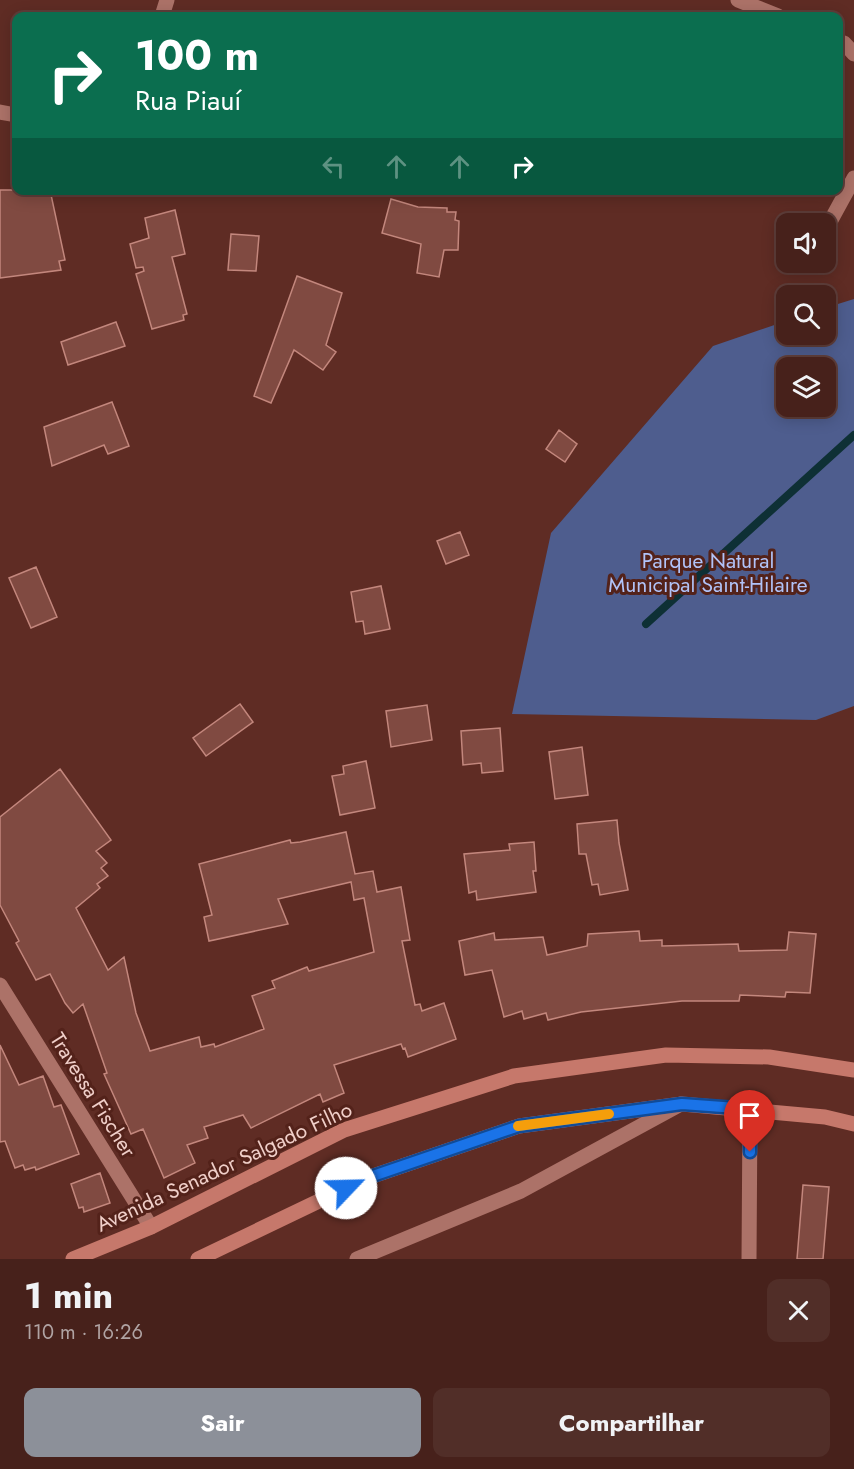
<!DOCTYPE html>
<html lang="pt">
<head>
<meta charset="utf-8">
<style>
	body { margin:0; font-family:Jost,sans-serif; background:#512e28; color:#f1f3f6; height:100vh; display:flex; flex-direction:column; font-size:22px; white-space:nowrap }
	* { box-sizing:border-box; margin:0 }
	p { font-size:20px; color:#b0a3a3 }
	.icon { flex:none; width:33px; height:33px; fill:none; stroke:currentColor; stroke-width:2; stroke-linecap:round; stroke-linejoin:round }
	.map { position:relative; height:1259px; overflow:hidden }
	.panel { display:flex; flex-direction:column; background:#47211b; flex:1 }
	.panel>* { flex:none }
	.guide { position:absolute; left:12px; top:12px; width:831px; height:183px; border-radius:12px; box-shadow:0 3px 15px #0003,0 0 0 2px #5f3e3a; background:#0b6e4f; color:#fff; overflow:hidden }
	.controls { position:absolute; left:776px; top:213px; display:grid; gap:12px }
	.controls a { display:grid; place-items:center; width:60px; height:60px; border-radius:12px; background:#47211b; box-shadow:0 3px 15px #0003,0 0 0 2px #5f3e3a; font-size:30px }
	.pin { position:absolute; display:grid; place-items:center; width:51px; height:51px; color:#fff; margin:-62px -26px; border-radius:50% 50% 50% 0; rotate:-45deg; box-shadow:0 0 6px #0007 }
	.pin .icon { rotate:45deg }
	.me { position:absolute; width:66px; margin:-33px; rotate:66deg; stroke-linejoin:round; filter:drop-shadow(0 0 4px #0008) }
	.turn { display:flex; align-items:center; gap:21px; height:126px; padding:0 24px; font-size:27px }
	.turn .icon { width:78px; height:78px; stroke-width:2.5 }
	.turn b { display:block; font-size:42px; line-height:51px }
	.lanes { display:flex; align-items:center; height:57px; padding:0 24px; background:#0003; justify-content:center; gap:30px; direction:ltr }
	.lanes .off { opacity:.35 }
	.round { display:grid; place-items:center; flex:none; width:63px; height:63px; border-radius:12px; background:#512e28 }
	.overview { display:flex; align-items:center; justify-content:space-between; height:102px; padding:0 24px }
	h1 { font-size:36px; font-weight:700; line-height:45px }
	.cta { display:flex; gap:12px; margin-top:auto; padding:12px 24px }
	.cta a { flex:1; height:69px; border-radius:12px; background:#8c9099; color:#fff; font-size:24px; font-weight:700; line-height:69px; text-align:center }
	.cta a+a { background:#512e28; color:#f1f3f6 }
	.map>svg:first-child { display:block }
</style>
</head>
<body>
<div class="map">
<svg width="854" height="1259" viewBox="0 0 854 1259">
	<rect width="100%" height="100%" fill="#5f2c24"/>
	<path fill="#4e5d8e" fill-rule="evenodd" d="M854,299V706L816,720L512,714L551,533L713,346L786,321V334H825V308ZM786,368H825V406H786Z"/>
	<g fill="none" stroke-linecap="round" stroke-linejoin="round">
		<path stroke="#0e3035" stroke-width="8" d="M646,624L854,435"/>
	</g>
	<path fill="#804a41" stroke="#c3877d" stroke-width="1.5" d="M0,190H50L65,260L59,261L61,270L0,278Z
		M391,199L418,207L447,208V212H456L455,220L459,221L458,250H444L439,277L417,273L421,244L382,233Z
		M175,210L185,254L172,257L187,314L183,315L184,320L152,329L136,274L144,271L143,267L136,268L130,244L149,238L145,218Z
		M231,234L259,236L256,271L228,270Z
		M297,276L342,293L326,345L336,352L323,370L294,350L271,403L254,396Z
		M116,322L125,346L68,365L61,342Z
		M112,402L129,446L108,454L104,445L52,466L44,427Z
		M559,430L577,444L565,462L546,449Z
		M460,532L469,555L446,564L437,541Z
		M36,567L57,617L31,628L9,578Z
		M381,586L390,629L365,634L363,621L356,622L351,592Z
		M240,704L253,722L206,756L193,738Z
		M427,705L432,740L391,747L386,711Z
		M500,728L503,771L482,773L481,763L463,765L461,731Z
		M582,747L588,795L555,799L549,752Z
		M366,761L375,808L340,815L332,776L344,774L343,766Z
		M60,769L111,840L96,851L107,863L101,868L108,876L97,884L100,888L76,908L108,970L124,957L136,1013L150,1051L199,1037L201,1047L214,1044L215,1047L264,1029L252,996L275,988L272,981L307,967L309,971L374,952L364,898L354,900L351,882L278,899L288,924L209,941L204,917L212,915L199,864L290,840L291,843L300,842L346,832L355,874L373,871L377,892L401,887L410,940L402,941L415,1005L420,1004L422,1011L444,1003L456,1039L408,1057L405,1048L403,1049L401,1044L334,1065L344,1093L323,1102L320,1094L251,1128L243,1115L204,1127L208,1138L187,1145L195,1163L164,1178L143,1129L131,1134L104,1074L107,1073L83,1004L73,1013L65,1003L50,974L36,980L16,943L19,941L0,905V817Z
		M617,820L619,843L628,890L600,895L598,884L592,885L586,854H579L577,824Z
		M534,842L536,871H533L536,892L477,900L476,891L469,893L464,854L510,850L509,844Z
		M639,931L640,941L662,940V946L738,944L739,951L787,950L789,932L816,934L810,993L786,992L785,997L740,995L739,1001H682L645,1005L581,1012L548,1020L546,1013L524,1019L522,1011L504,1017L492,970L465,975L459,941L494,933L495,940L543,937L547,955L587,946L588,934Z
		M0,1045L19,1085L43,1076L54,1107L61,1105L79,1154L36,1170L35,1167L25,1170L23,1165L15,1168L5,1141L0,1142Z
		M100,1173L110,1203L84,1212L83,1207L79,1208L71,1184Z
		M803,1185L829,1187L823,1259H797Z"/>
	<g fill="none" stroke-linecap="round" stroke-linejoin="round">
		<path stroke="#ac7268" stroke-width="15" d="M738,0L778,16
			M162,16L167,0
			M838,41L844,43L854,54
			M0,112L16,115
			M825,231L854,178
			M0,985L151,1227
			M357,1259L521,1191L681,1104
			M749,1259L750,1109"/>
		<path stroke="#c6786b" stroke-width="15" d="M73,1259L151,1227L344,1130L514,1076L666,1055L769,1057L854,1070
			M198,1259L367,1178L519,1126L682,1104L825,1117L854,1124"/>
	</g>
	<g fill="none" stroke-linecap="round" stroke-linejoin="round">
		<defs>
			<path id="route" d="M346,1188L367,1178L519,1126L682,1104L750,1109V1152"/>
		</defs>
		<use href="#route" stroke="#114b97" stroke-width="15"/>
		<use href="#route" stroke="#1a73e8" stroke-width="10"/>
		<path stroke="#f59e0b" stroke-width="10" d="M518,1126L609,1114"/>
	</g>
	<g text-anchor="middle" dominant-baseline="central" stroke-width="6" stroke-linejoin="round" paint-order="stroke">
		<g font-size="21" fill="#b1c3f8" stroke="#53221a">
			<text x="708" y="561">Parque Natural<tspan x="708" dy="24">Municipal Saint-Hilaire</tspan></text>
		</g>
		<g font-size="21" fill="#f0cfc9" stroke="#53221a">
			<text transform="translate(93 1095) rotate(58)">Travessa Fischer</text>
			<text transform="translate(224 1167) rotate(-25)">Avenida Senador Salgado Filho</text>
		</g>
	</g>
</svg>
<div class="controls">
<a><svg class="icon" aria-label="sound" viewBox="0 0 24 24"><path d="M4 9h4l5-4v14l-5-4H4zM17 9q2 3 0 6"/></svg></a>
<a><svg class="icon" aria-label="search" viewBox="0 0 24 24"><circle cx="10" cy="10" r="6"/><path d="M15 15l6 6"/></svg></a>
<a><svg class="icon" aria-label="layers" viewBox="0 0 24 24"><path d="M12 4l9 5-9 5-9-5zM3 14l9 5 9-5"/></svg></a>
</div>
<div class="pin" style="left:750px;top:1152px;background:#d93025"><svg class="icon" aria-label="arrive" viewBox="0 0 24 24"><path d="M6 21V4h12l-3 4 3 4H6"/></svg></div>
<svg class="me" style="left:346px;top:1188px" viewBox="-20 -20 40 40"><circle r="19" fill="#fff"/><path d="M0-13L10 11 0 6-10 11z" fill="#1a73e8"/></svg>
<div class="guide">
<div class="turn"><svg class="icon" aria-label="right" viewBox="0 0 24 24"><path d="M7 20v-9h11M14 6l5 5-5 5"/></svg><div><b>100 m</b>Rua Piauí</div></div>
<div class="lanes"><svg class="icon off" aria-label="left" viewBox="0 0 24 24"><path d="M17 20v-9H6M10 6l-5 5 5 5"/></svg><svg class="icon off" aria-label="ahead" viewBox="0 0 24 24"><path d="M12 20V5M6 11l6-6 6 6"/></svg><svg class="icon off" aria-label="ahead" viewBox="0 0 24 24"><path d="M12 20V5M6 11l6-6 6 6"/></svg><svg class="icon" aria-label="right" viewBox="0 0 24 24"><path d="M7 20v-9h11M14 6l5 5-5 5"/></svg></div>
</div>
</div>
<section class="panel">
<div class="overview"><div><h1>1 min</h1><p>110 m · 16:26</p></div><a class="round"><svg class="icon" aria-label="close" viewBox="0 0 24 24"><path d="M6 6l12 12M18 6L6 18"/></svg></a></div>
<div class="cta"><a>Sair</a><a>Compartilhar</a></div>
</section>
</body>
</html>
